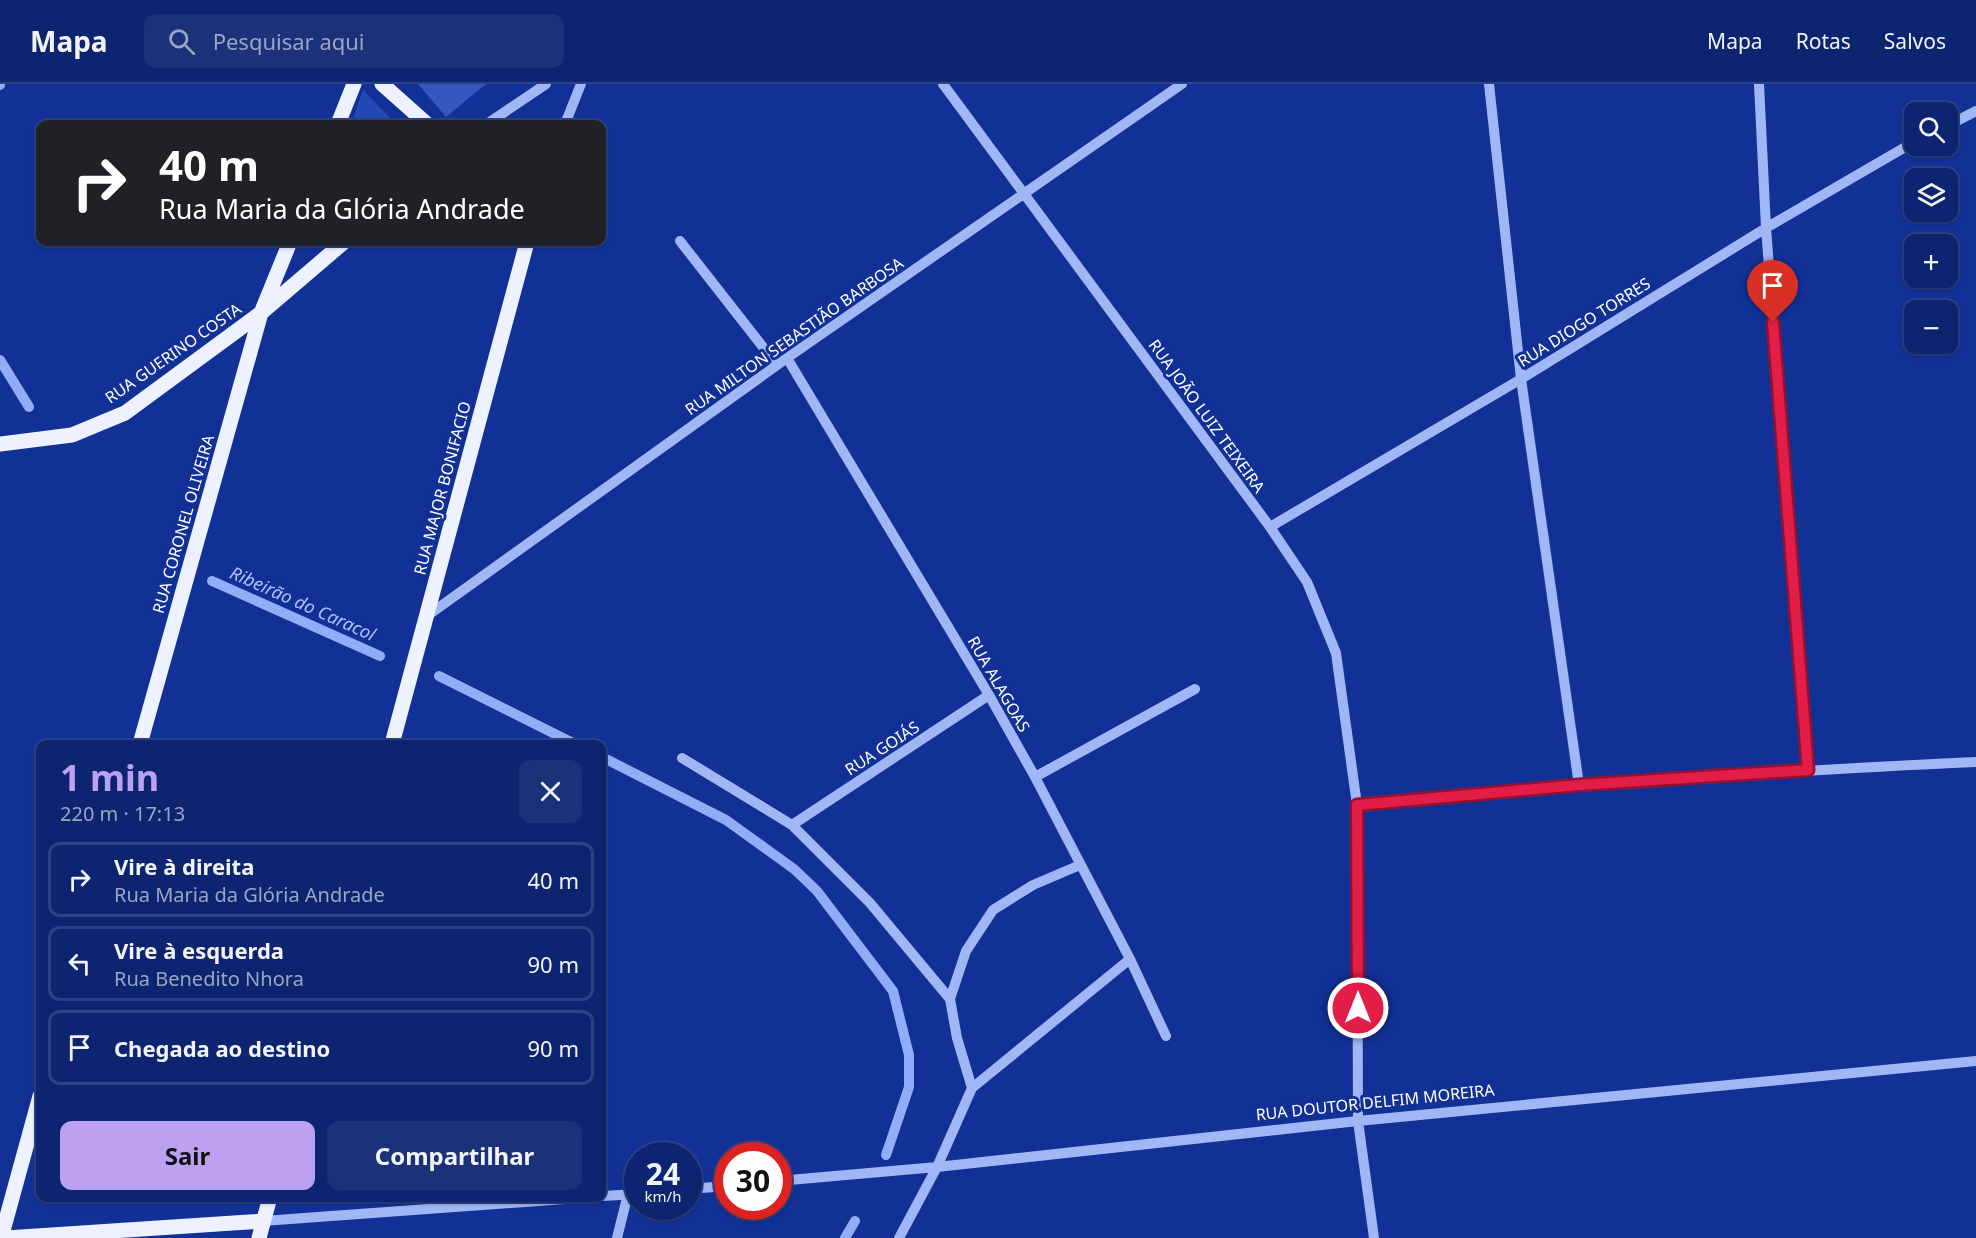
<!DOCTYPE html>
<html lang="pt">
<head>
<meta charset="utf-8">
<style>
	body { margin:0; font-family:"Noto Sans",sans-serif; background:#1b3179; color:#f1f3f6; height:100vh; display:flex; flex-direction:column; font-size:22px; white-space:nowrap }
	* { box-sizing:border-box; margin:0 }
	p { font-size:20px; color:#9aa5c3 }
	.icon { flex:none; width:33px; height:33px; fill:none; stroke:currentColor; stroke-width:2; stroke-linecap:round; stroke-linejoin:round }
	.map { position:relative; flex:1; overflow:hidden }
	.panel { position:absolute; left:36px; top:656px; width:570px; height:462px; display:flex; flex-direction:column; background:#0d2571; border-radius:12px; box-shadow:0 2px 4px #0004,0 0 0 2px #2d4284 }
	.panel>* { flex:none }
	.hud { position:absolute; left:36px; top:36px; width:570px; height:126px; border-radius:12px; box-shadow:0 2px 4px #0004,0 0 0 2px #2d4284; background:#202124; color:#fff; overflow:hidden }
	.fabs { position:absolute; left:1904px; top:18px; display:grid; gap:12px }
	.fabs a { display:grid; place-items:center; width:54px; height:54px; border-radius:12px; background:#0d2571; box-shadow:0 2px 4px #0004,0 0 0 2px #2d4284; font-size:30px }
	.speed { position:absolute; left:624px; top:1058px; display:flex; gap:12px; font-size:30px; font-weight:700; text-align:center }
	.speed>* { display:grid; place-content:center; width:78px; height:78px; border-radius:50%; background:#0d2571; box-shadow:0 2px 4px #0004,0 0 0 2px #2d4284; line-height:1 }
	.speed small { font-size:15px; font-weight:400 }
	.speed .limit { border:9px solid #d22; background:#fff; color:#111 }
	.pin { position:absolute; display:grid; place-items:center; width:51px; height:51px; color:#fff; margin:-62px -26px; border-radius:50% 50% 50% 0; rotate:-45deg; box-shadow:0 0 6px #0007 }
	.pin .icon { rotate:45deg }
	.me { position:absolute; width:66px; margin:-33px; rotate:0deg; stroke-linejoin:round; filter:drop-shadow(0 0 4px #0008) }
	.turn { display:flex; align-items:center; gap:21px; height:126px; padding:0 24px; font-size:27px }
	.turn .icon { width:78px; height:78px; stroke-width:2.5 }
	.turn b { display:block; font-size:42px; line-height:51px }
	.round { display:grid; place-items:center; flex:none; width:63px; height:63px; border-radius:12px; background:#1b3179 }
	.summary { display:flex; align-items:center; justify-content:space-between; height:102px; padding:0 24px }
	h1 { font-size:36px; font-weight:700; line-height:45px; color:#bca0f2 }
	.cta { display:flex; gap:12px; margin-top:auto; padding:12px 24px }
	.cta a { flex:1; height:69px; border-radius:12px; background:#bca0f2; color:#111; font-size:24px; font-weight:700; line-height:69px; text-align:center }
	.cta a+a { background:#1b3179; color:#f1f3f6 }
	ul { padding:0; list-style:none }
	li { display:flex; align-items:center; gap:18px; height:75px; margin:0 12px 9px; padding:0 12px; border:3px solid #2d4284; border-radius:12px }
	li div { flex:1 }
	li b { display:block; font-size:22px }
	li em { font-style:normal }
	header { display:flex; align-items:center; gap:36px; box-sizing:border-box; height:84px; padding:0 30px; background:#0d2571; border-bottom:2px solid #2d4284 }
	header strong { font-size:28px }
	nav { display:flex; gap:33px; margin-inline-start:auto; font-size:21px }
	.search { width:420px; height:54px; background:#1b3179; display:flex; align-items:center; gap:15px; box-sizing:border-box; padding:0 21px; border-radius:12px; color:#9aa5c3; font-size:22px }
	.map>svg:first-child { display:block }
</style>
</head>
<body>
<header>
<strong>Mapa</strong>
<div class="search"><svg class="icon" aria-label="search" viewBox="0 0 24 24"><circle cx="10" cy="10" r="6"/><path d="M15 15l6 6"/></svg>Pesquisar aqui</div>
<nav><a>Mapa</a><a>Rotas</a><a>Salvos</a></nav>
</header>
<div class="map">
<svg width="1976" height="1154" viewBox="0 0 1976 1154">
	<rect width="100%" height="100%" fill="#113197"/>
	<path fill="#2348b7" d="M363,6L396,40H351Z"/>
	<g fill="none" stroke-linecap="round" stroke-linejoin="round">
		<path stroke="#92adf7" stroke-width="10" d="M0,1V0
			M0,276L29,323
			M212,497L380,572
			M439,592L575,660
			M602,673L726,736L794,785L817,807L893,907L909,971V1003L886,1071
			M845,1154L855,1137"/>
	</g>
	<path fill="#3457bd" d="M418,0H486L446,33Z"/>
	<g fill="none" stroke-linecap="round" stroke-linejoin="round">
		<path stroke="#a1b6f4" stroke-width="10" d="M943,0L1270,443L1307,498L1336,569L1357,721L1358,1037L1374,1154
			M1489,0L1521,295L1579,701
			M1759,0L1766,144L1808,686
			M487,40L546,0
			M565,40L581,0
			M1947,42L1976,27
			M680,157L777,281
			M787,274L989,611L1035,693L1130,875L1166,952
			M1270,443L1521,295L1766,144L1914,58
			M427,532L787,274L1182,0
			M682,674L792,741L870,819L950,915
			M1035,693L1195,605
			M1357,721C1563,703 1769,687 1976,678
			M792,741L989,611
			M972,1004L957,954L950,915L966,867L993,826L1033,801L1080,781
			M778,1097L937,1083L1358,1037L1976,977
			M688,1105L728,1102
			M602,1112L638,1110
			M263,1137L593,1113
			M617,1154L628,1110
			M899,1154L937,1083L972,1004L1130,875"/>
		<path stroke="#eef1ff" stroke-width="15" d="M382,0L427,40
			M338,40L354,0
			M0,360L72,351L125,329L261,229L344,158
			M140,660L261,229L290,158
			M392,660L527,158
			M1,1154L40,1012
			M6,1154L263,1137
			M259,1154L270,1113"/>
	</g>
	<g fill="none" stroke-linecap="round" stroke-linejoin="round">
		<defs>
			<path id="route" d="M1358,924L1357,721L1579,701L1808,686L1773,238"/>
		</defs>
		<use href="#route" stroke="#92132f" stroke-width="15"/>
		<use href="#route" stroke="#e11d48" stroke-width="10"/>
	</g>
	<g text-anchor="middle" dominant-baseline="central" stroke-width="6" stroke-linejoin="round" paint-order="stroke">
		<g font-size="16" fill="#fff" stroke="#113197">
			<text transform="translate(1584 238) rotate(-32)">RUA DIOGO TORRES</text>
			<text transform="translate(794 252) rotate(-35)">RUA MILTON SEBASTIÃO BARBOSA</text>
			<text transform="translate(173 269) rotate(-35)">RUA GUERINO COSTA</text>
			<text transform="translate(1207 332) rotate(54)">RUA JOÃO LUIZ TEIXEIRA</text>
			<text transform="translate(442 404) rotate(-75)">RUA MAJOR BONIFACIO</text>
			<text transform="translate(183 440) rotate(-74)">RUA CORONEL OLIVEIRA</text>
			<text transform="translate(999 600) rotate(60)">RUA ALAGOAS</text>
			<text transform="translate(882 664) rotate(-33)">RUA GOIÁS</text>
			<text transform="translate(1375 1018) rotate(-6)">RUA DOUTOR DELFIM MOREIRA</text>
		</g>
		<g font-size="18" font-style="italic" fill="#adc1fa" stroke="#113197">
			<text transform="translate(303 519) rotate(24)">Ribeirão do Caracol</text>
		</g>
	</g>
</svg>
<div class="fabs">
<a><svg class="icon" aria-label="search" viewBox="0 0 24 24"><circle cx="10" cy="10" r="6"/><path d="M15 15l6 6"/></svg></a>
<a><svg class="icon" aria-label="layers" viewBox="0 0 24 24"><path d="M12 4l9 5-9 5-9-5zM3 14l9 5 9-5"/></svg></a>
<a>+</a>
<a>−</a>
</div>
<div class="speed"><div>24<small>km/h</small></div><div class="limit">30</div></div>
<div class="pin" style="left:1773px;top:238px;background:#d93025"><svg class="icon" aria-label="arrive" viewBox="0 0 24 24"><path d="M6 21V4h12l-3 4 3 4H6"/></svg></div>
<svg class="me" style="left:1358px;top:924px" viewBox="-20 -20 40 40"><circle r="17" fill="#e11d48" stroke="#fff" stroke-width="3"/><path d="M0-11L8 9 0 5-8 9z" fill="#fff"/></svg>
<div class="hud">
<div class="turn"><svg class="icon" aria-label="right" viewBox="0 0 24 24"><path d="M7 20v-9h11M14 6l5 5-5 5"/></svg><div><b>40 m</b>Rua Maria da Glória Andrade</div></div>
</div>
<section class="panel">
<div class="summary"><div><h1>1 min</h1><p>220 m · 17:13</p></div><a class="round"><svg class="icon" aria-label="close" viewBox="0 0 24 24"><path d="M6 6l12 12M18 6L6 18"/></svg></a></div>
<ul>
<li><svg class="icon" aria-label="right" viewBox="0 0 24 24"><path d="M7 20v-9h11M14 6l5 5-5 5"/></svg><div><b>Vire à direita</b><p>Rua Maria da Glória Andrade</p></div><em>40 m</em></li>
<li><svg class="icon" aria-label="left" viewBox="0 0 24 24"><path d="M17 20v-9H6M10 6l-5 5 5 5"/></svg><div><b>Vire à esquerda</b><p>Rua Benedito Nhora</p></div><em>90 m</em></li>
<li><svg class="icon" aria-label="arrive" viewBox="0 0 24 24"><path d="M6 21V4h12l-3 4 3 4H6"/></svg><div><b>Chegada ao destino</b></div><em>90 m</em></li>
</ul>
<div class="cta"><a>Sair</a><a>Compartilhar</a></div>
</section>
</div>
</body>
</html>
